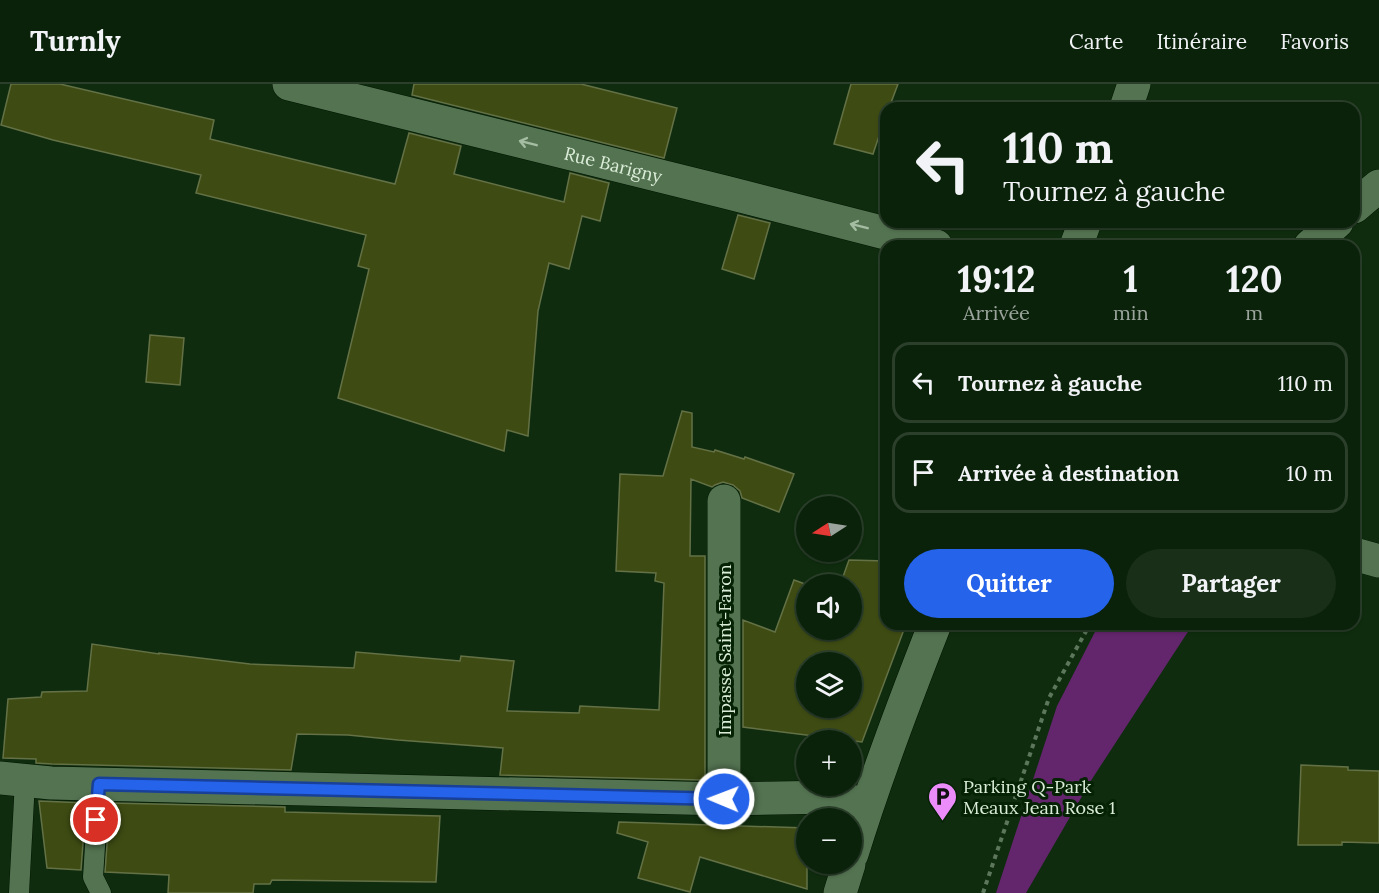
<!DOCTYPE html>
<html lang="fr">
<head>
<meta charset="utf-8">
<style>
	body { margin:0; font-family:Lora,serif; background:#192f18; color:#f1f3f6; height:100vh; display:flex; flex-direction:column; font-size:22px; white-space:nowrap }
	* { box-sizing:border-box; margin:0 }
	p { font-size:20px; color:#9aa49c }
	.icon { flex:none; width:33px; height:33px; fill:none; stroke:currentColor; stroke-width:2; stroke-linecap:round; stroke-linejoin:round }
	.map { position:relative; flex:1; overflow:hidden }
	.drawer { position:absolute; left:880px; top:156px; width:480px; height:390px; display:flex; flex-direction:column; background:#0b220a; border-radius:18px; box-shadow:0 2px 4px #0004,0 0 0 2px #2b3f2b }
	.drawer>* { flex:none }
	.guide { position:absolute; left:880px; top:18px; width:480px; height:126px; border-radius:18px; box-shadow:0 2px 4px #0004,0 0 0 2px #2b3f2b; background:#0b220a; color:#f1f3f6; overflow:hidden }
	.needle { width:39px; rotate:258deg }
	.tools { position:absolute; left:796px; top:412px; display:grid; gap:12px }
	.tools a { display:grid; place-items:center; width:66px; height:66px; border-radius:50%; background:#0b220a; box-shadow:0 2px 4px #0004,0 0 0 2px #2b3f2b; font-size:30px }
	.pin { position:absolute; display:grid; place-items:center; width:51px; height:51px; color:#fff; margin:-26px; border:3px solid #fff; border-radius:50%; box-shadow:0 2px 6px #0007 }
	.me { position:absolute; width:66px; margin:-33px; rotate:271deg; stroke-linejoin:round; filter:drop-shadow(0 0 4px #0008) }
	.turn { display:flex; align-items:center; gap:21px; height:126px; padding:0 24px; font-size:27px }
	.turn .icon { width:78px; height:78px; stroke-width:2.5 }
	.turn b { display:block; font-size:42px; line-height:51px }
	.eta { display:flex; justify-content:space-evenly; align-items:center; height:102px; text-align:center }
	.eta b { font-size:36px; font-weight:700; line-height:42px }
	.button { display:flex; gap:12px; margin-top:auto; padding:12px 24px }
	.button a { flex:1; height:69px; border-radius:36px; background:#2563eb; color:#fff; font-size:24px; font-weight:700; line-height:69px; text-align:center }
	.button a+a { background:#192f18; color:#f1f3f6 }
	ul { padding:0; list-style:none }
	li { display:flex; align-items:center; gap:18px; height:81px; margin:0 12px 9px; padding:0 12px; border:3px solid #2b3f2b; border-radius:18px }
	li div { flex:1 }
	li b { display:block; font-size:22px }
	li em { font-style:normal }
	header { display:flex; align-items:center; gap:36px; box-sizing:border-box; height:84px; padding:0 30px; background:#0b220a; border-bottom:2px solid #2b3f2b }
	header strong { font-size:28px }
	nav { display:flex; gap:33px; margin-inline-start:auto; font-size:21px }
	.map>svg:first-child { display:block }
</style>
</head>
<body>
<header>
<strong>Turnly</strong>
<nav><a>Carte</a><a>Itinéraire</a><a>Favoris</a></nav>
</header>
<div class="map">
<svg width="1379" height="809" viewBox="0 0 1379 809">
	<rect width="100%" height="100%" fill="#0f2d0e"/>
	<path fill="#63256c" d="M1099,540H1193L1092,695L1026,809H996L1057,622Z"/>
	<path fill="#3e4c13" stroke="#647146" stroke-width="1.5" fill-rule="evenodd" d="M11,0H60L214,36L210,55L395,100L409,49L461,62L454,90L564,118L570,89L609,99L600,137L582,132L569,185L549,179L538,227L528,352L507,346L504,367L338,314L369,185L358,182L366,151L196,109L201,91L53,56L1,41Z
		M414,0H581L677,24L664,74L412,11Z
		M851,0H898L889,24H886V31L873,70L834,60Z
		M738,131L770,139L754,195L722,185Z
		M150,251L184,254L180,301L146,298Z
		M682,327L692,329V363L714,368L715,366L744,375L745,373L794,390L779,428L742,414L740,407L733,401L723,398L715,401L712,403L691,395L690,472H705V693L702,696L500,691L503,664L398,656L348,651L297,650L291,686L52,680L36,679V675L3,674L8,615L41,613L42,608L87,607L92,560L159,570V569L250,580L354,584L356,568L460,577L461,572L514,577L507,627L579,629L580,622L659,626L664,499L655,497L656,489L616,487L620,390L663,392Z
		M849,476L886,477V540H903V548L862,658L743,643V536L775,548L794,496L808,501L807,546H852V501H840ZM807,579H852V624H807Z
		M1301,681L1348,683V686L1379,687V759L1342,758V761H1298Z
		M39,717L86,719L81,786L47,784Z
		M110,719L285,723V728L440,732L436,798L272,796L270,800H254L253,809H168L169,791L105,788Z
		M619,738L807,744V805L700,773L690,808L638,794L648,758L617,749Z"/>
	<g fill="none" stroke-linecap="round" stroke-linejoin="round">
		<defs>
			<path id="service" d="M99,700L93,793L101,809
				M19,809L25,697"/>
			<g id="minor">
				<path id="s1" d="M289,0L729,109L936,162"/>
				<path d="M1126,24L1134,0"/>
				<path d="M1076,162L1085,138"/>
				<path d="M724,417V715"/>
				<path d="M1354,470L1379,477"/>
			</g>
			<path id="tertiary" d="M0,694L51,699L724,715L835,713L867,721"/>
			<path id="secondary" d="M1354,123L1379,102
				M1310,162L1337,138
				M852,770C876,692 905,616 935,540
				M840,809L849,780"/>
		</defs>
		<use href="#service" stroke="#001500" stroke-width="21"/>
		<use href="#minor" stroke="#001500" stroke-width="34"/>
		<use href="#tertiary" stroke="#001500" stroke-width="34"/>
		<use href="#secondary" stroke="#001500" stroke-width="34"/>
		<path stroke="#5d775c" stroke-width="4" stroke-dasharray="4.5 4.5" stroke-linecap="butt" d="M983,809L1049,614L1090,540"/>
		<use href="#service" stroke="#547451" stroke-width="20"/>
		<use href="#minor" stroke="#547451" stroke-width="33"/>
		<use href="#tertiary" stroke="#547451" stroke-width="33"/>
		<use href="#secondary" stroke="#547451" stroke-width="33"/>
	</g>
	<defs><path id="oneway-shaft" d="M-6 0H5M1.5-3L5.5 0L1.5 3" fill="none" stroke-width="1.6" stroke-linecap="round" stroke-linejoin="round" transform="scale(1.5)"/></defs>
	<g stroke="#a5bda3">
		<use href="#oneway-shaft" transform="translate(528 59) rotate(-166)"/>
		<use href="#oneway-shaft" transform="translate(859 142) rotate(-166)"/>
	</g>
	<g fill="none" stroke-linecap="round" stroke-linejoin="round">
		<defs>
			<path id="route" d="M96,736L99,700L724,715"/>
		</defs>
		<use href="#route" stroke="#184099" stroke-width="15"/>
		<use href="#route" stroke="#2563eb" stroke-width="10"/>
	</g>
	<defs>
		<symbol id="parking-pin" viewBox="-11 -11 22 30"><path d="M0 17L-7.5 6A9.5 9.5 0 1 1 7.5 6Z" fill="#ec8cfa" stroke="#052304"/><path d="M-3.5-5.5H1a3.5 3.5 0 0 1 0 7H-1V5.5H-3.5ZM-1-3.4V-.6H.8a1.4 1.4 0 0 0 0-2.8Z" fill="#111"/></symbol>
	</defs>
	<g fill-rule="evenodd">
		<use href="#parking-pin" x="926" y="696" width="33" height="45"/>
	</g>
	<g text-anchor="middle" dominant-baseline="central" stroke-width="6" stroke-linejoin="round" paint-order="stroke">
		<g font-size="18" fill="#dbedd9" stroke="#052304">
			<text stroke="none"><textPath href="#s1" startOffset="334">Rue Barigny</textPath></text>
			<text transform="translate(724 566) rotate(-90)">Impasse Saint-Faron</text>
		</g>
		<g font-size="18" fill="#dbedd9" stroke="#052304" text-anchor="start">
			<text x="963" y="702">Parking Q-Park<tspan x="963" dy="21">Meaux Jean Rose 1</tspan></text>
		</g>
	</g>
</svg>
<div class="tools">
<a><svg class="needle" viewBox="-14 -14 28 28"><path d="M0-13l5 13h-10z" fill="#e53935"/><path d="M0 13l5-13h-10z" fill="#9aa49c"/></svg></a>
<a><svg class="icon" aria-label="sound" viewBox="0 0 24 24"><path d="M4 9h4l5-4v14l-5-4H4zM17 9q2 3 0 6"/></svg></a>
<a><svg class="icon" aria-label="layers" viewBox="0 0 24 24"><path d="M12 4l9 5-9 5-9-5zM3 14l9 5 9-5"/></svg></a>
<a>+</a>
<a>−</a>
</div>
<div class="pin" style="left:96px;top:736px;background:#d93025"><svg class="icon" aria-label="arrive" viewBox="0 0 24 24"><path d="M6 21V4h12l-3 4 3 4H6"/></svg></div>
<svg class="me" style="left:724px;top:715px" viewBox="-20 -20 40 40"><circle r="17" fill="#2563eb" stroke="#fff" stroke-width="3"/><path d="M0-11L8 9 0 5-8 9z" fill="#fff"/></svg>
<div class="guide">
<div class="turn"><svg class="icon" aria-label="left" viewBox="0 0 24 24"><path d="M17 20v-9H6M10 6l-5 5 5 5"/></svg><div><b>110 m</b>Tournez à gauche</div></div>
</div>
<section class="drawer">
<div class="eta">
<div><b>19:12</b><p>Arrivée</p></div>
<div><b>1</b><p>min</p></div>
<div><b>120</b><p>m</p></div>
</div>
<ul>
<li><svg class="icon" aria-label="left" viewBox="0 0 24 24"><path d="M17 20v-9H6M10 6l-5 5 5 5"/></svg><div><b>Tournez à gauche</b></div><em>110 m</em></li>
<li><svg class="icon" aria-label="arrive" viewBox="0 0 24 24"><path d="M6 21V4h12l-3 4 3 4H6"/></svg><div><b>Arrivée à destination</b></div><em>10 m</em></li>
</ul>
<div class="button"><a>Quitter</a><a>Partager</a></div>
</section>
</div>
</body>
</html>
